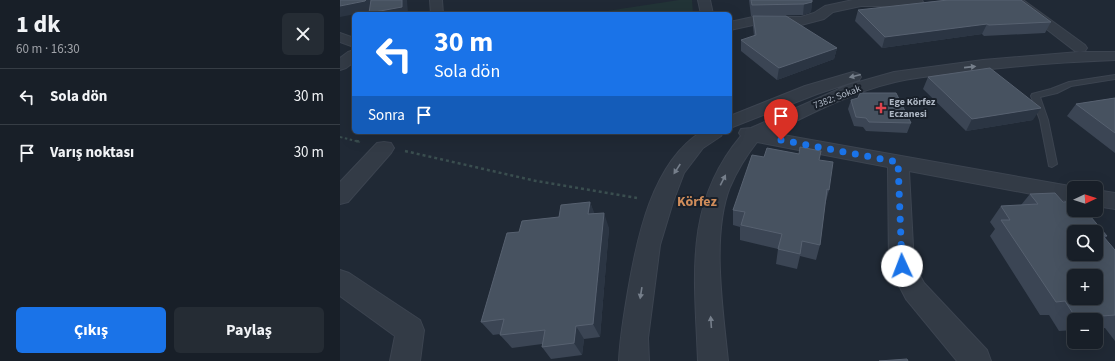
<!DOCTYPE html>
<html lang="tr">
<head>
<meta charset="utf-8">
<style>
	body { margin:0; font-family:"Source Sans 3",sans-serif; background:#252c34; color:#f1f3f6; height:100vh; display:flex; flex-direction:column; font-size:15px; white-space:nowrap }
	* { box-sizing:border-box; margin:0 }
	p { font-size:13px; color:#9fa2a8 }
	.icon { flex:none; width:22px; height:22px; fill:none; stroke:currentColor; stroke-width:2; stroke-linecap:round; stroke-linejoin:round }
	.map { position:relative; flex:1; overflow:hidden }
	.drawer { display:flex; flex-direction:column; background:#181f28; width:340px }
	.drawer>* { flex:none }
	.banner { position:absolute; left:12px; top:12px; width:380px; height:122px; border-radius:6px; box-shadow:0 4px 16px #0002,0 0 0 1px #363d45; background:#1a73e8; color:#fff; overflow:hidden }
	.needle { width:26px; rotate:86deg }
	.controls { position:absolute; left:727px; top:181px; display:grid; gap:8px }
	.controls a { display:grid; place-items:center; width:36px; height:36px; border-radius:6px; background:#181f28; box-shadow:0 4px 16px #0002,0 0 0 1px #363d45; font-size:20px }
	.pin { position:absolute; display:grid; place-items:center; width:34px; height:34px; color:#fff; margin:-41px -17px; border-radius:50% 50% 50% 0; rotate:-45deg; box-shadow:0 0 4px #0007 }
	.pin .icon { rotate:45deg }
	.me { position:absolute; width:44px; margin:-22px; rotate:358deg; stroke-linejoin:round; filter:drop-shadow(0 0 3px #0008) }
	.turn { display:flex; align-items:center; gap:14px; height:84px; padding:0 16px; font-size:18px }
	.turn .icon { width:52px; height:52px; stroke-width:2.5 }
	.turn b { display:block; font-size:28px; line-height:34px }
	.then { display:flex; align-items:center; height:38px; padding:0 16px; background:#0003; gap:8px; font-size:15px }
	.round { display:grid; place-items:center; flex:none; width:42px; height:42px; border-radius:6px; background:#252c34 }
	.headline { display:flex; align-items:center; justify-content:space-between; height:68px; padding:0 16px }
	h1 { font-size:24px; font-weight:700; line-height:30px }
	.primary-button { display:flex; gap:8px; margin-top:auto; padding:8px 16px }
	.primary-button a { flex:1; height:46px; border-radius:6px; background:#1a73e8; color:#fff; font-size:16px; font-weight:700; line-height:46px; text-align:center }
	.primary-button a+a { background:#252c34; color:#f1f3f6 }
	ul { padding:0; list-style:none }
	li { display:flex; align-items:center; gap:12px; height:56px; padding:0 16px; border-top:1px solid #363d45 }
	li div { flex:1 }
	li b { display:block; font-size:15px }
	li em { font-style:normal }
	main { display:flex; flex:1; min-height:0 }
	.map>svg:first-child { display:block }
</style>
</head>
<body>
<main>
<section class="drawer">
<div class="headline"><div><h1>1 dk</h1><p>60 m · 16:30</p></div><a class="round"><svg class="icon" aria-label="close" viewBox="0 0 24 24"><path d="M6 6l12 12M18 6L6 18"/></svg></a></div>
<ul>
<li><svg class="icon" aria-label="left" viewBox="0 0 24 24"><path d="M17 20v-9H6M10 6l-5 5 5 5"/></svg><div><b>Sola dön</b></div><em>30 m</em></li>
<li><svg class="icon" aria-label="arrive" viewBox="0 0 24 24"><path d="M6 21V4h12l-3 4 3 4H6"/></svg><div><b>Varış noktası</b></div><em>30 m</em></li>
</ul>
<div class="primary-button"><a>Çıkış</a><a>Paylaş</a></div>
</section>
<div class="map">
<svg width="775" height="361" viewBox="0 0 775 361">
	<rect width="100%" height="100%" fill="#202935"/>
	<path fill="#223437" d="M339,0H352L353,14H266L267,11Z"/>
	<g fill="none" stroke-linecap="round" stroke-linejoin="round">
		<defs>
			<path id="service" d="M775,75V79L731,86L717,93L700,97L708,120L717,164L712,167L709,166L700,120L691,96L692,94L711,89L729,82Z"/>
			<path id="minor" d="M90,0H102L103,14H91Z
				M358,0H370L373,14H361Z
				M513,0H582L583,2L581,5L577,6H521L493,12L484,19L461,25H413L390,30V22L413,17H461L474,13L485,6Z
				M669,0H683L745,45L747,48L745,51L740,52L735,51Z
				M0,33L14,38V47L0,42Z
				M739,52H775V60C723,62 670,66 618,73C597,75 576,77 555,82C512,92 472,113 432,133L741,188H734V202L569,171L574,265L584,283L647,350L651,361H617L566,299L549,266L548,167L417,142C406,156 397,171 390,187C371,235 383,310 388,361H358C355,278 343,205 401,136L399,133L401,129L411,128L508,85L554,72L643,60Z
				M513,72L519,74L521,77L519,80L477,94L390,128V116L465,86Z
				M361,132H383L381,136L363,148L344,173L333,202L320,245L308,338L309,361H279C280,337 284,315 288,291C297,238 312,163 361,132Z
				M44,142L51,143L54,148L51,153L8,202L0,204V182L37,143Z
				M756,190L775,193V209L756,206Z
				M0,270L9,273L80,320L84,330L80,361H50L55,336L0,296Z"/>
			<path id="tertiary" d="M14,50V62L6,68L0,70V58L8,52Z"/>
		</defs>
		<use href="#service" stroke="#3c4450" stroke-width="2"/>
		<use href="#minor" stroke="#3c4450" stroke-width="2"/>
		<use href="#tertiary" stroke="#3c4450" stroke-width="2"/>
		<path stroke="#3a4e4f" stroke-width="2" stroke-dasharray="2.5 2.5" stroke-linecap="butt" d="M0,137L20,142"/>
		<path stroke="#3a4e4f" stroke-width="2.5" stroke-dasharray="3 3" stroke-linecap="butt" d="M16,141L21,142
			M65,151L196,181L297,198"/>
		<use href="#service" fill="#333b46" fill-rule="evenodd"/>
		<use href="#minor" fill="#333b46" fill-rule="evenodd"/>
		<use href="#tertiary" fill="#333b46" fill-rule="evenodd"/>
	</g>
	<path fill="#3b4554" d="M409,0H472L471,12L463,15L411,16Z
		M604,0H681L711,22L705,33L644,36L642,34L542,48L515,21L518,10Z
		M413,16L497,48L494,59L437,80L401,51V40L414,36L413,27Z
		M588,77L693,120L626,131L583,89Z
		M775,98V153L727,116L736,104Z
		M511,100L571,123L567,133L526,131L523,127L514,126L508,109Z
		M424,157L479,160L489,190L485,205L480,245L476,260L460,256L457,269L436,264L438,249L400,240V227L393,225V210Z
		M690,194L723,202L767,236L765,238L775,250V341L765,328H756V320H734V330L719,331L709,315H700L650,236L655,229L650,222L661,206L681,205Z
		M250,202L254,214L269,228L260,337L244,339L242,355L211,359L202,347V344L172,348L160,335V334L153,335L141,322L219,217Z"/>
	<path fill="#2b3543" d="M26,0H34L31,11L0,17V6Z
		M62,0H67L68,14H30L29,13Z
		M472,2L471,12L463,15L464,4Z
		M647,24L642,34L542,48L545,37Z
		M497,48L494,59L437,80L439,68Z
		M701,108L693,120L626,131L632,119Z
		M250,202L256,217L248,214Z
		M264,213L269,228L260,337L253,324Z
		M236,326L244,339L242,355L234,343Z"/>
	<path fill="#475260" stroke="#576170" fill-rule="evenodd" d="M0,0H26L25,1L0,6Z
		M31,0H62V7L29,13Z
		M411,0H472V2L464,4L412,5Z
		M608,0H681L711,22L649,25L647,24L545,37L518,10Z
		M413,16H446L497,48L439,68L401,40L416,35Z
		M650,68L701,108L632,119L588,77Z
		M520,93H556L571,123L529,122L526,118L516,117L511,100L518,98Z
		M775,98V133L736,104Z
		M460,147L481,151L479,160L493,162L489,190L487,189L480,245L462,241L460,254L438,249L442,234L401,225L405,212L393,210L412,155L424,157L427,148L459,154Z
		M715,193L723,202L734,201V210H745L767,236H763L775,250V315L736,318L725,301L716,302L661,220H670L661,206L698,204L690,194ZM734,232H756V254H734ZM734,276H756V298H734Z
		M250,202L248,214L264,213L253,324L236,326L234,343L202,347L205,330L160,335L164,319L141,322L167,233L179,232L182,221L219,217L221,205Z
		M567,359L568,361H539Z"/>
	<defs><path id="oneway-solid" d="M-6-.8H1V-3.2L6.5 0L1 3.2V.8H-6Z"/></defs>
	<g fill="#767f8b">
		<use href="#oneway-solid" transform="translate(630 67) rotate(-6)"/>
		<use href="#oneway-solid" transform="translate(515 76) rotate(166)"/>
		<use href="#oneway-solid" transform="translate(337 169) rotate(123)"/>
		<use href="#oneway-solid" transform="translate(383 180) rotate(-63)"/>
		<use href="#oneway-solid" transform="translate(301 293) rotate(99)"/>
		<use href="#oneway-solid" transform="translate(371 322) rotate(-94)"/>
	</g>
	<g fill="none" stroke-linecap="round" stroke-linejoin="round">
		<path stroke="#1a73e8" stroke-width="7" stroke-dasharray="0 12.6" d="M441,140L558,162L562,266"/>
	</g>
	<path fill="#e0444e" stroke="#19202a" stroke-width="1.5" d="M539 102h4v4h4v4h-4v4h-4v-4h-4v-4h4z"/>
	<g text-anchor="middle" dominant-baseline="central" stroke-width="4" stroke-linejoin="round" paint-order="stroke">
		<g font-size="10" fill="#adb6c3" stroke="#19202a">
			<text transform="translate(497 97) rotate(-21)">7382: Sokak</text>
		</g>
		<g font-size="10" font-weight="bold" fill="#adb6c3" stroke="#19202a" text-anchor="start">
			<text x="549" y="102">Ege Körfez<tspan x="549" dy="12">Eczanesi</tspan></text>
		</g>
		<g font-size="14" font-weight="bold" fill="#d08d5b" stroke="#19202a">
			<text x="357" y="202">Körfez</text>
		</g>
	</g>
</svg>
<div class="controls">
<a><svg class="needle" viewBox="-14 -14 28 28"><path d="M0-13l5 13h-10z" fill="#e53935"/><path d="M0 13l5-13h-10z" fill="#9fa2a8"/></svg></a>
<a><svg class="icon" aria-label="search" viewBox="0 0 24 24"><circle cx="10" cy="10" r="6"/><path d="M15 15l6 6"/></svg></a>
<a>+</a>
<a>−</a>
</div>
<div class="pin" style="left:441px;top:140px;background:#d93025"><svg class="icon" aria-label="arrive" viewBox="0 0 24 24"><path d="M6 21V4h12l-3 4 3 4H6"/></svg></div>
<svg class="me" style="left:562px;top:266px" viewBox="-20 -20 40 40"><circle r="19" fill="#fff"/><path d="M0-13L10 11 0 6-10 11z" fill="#1a73e8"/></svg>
<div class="banner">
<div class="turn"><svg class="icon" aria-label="left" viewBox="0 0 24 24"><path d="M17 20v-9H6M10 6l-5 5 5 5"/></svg><div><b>30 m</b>Sola dön</div></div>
<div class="then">Sonra<svg class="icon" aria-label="arrive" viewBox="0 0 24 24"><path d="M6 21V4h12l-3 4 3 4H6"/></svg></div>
</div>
</div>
</main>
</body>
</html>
